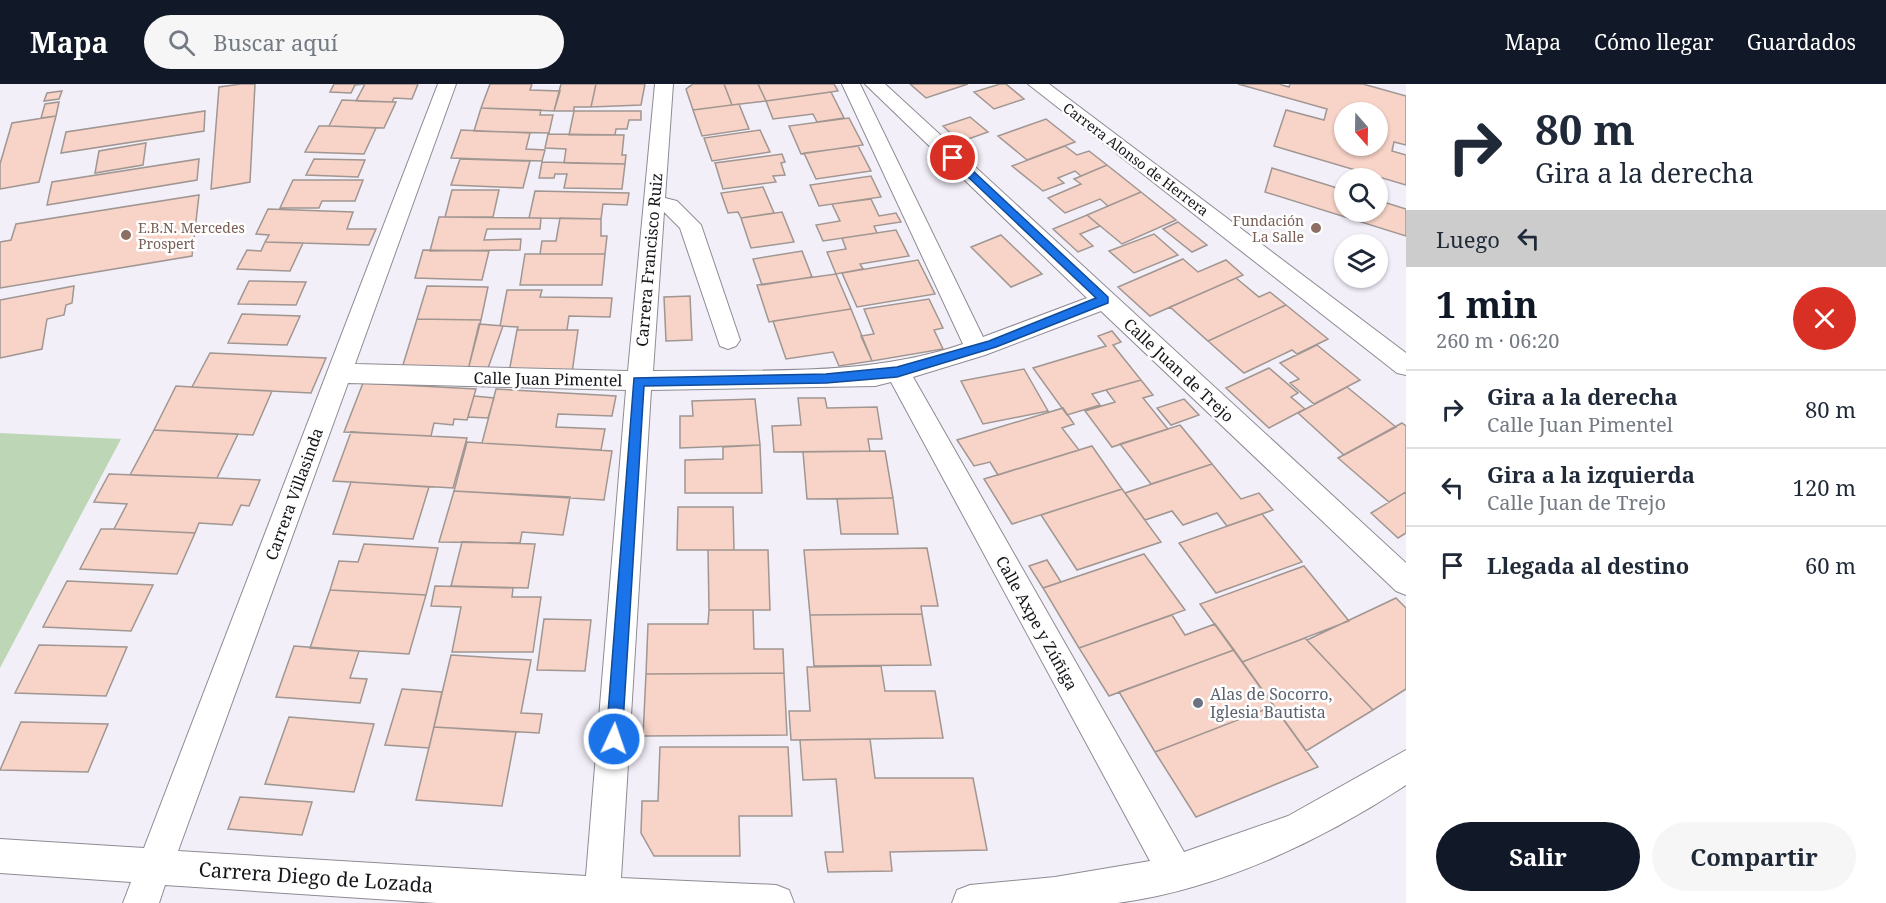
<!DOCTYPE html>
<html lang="es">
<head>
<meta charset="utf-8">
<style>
	body { margin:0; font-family:"Noto Serif",serif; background:#f6f6f7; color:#1f2937; height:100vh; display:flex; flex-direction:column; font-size:22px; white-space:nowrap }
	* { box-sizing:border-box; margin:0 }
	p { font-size:20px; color:#747a83 }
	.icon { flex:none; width:33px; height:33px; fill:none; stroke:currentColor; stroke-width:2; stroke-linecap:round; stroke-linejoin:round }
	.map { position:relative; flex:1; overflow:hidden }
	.drawer { display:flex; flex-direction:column; background:#fff; width:480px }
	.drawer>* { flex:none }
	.guide { background:#fff; color:#1f2937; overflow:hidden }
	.needle { width:39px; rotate:160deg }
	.tools { position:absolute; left:1334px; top:18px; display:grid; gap:12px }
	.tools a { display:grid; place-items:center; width:54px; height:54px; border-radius:50%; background:#fff; box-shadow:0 2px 4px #0004; font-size:30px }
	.pin { position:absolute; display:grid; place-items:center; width:51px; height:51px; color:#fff; margin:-26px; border:3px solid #fff; border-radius:50%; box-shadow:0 2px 6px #0007 }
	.me { position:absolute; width:66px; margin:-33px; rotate:3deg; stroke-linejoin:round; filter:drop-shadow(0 0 4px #0008) }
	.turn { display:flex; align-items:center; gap:21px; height:126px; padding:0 30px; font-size:27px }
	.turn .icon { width:78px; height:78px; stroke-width:2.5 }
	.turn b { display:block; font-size:42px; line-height:51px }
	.then { display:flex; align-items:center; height:57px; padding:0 30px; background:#0003; gap:12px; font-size:22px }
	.round { display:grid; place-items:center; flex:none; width:63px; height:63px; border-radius:32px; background:#f6f6f7 }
	.summary { display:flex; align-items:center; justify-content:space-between; height:102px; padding:0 30px }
	h1 { font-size:36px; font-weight:700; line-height:45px; color:#111827 }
	.action { display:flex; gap:12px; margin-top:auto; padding:12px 30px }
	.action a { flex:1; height:69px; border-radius:36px; background:#111827; color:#fff; font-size:24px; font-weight:700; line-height:69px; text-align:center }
	.action a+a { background:#f6f6f7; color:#1f2937 }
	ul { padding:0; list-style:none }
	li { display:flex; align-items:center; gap:18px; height:78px; padding:0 30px; border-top:2px solid #e0e1e3 }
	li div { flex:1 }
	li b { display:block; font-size:22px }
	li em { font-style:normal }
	header { display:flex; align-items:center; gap:36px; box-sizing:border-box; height:84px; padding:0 30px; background:#111827; color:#fff }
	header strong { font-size:28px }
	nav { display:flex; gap:33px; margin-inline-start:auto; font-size:21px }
	.search { width:420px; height:54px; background:#f6f6f7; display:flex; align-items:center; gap:15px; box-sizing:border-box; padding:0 21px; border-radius:33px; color:#747a83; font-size:22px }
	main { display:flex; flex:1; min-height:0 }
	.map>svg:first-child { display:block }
</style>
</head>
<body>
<header>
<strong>Mapa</strong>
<div class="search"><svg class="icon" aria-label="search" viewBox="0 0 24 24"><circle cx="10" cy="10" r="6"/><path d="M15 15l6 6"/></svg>Buscar aquí</div>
<nav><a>Mapa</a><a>Cómo llegar</a><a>Guardados</a></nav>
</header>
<main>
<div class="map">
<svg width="1406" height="819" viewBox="0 0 1406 819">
	<rect width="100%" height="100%" fill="#f3eff9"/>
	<path fill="#bdd7b6" d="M0,349L121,355L0,584Z"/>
	<path fill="#f8d3c7" stroke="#a09692" stroke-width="1.5" fill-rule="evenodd" d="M241,0H255L250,98L211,105L219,3Z
		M334,0H365L355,1L351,9L330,8Z
		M365,0H418L412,15L394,14L392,18L356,17Z
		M490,0H532L530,6L560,7L554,27L481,24Z
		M561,0H596L591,23H574V27H554Z
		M596,0H645L641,21L591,23Z
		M693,0H724L732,21L693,26L686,5Z
		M724,0H758L766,17L732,21Z
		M758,0H834L838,7L766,17Z
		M910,0H968L926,14Z
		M1000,0H1006L1024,15L994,25L974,8Z
		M1238,0H1279L1289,3L1290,0H1363L1406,12V61L1394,58L1392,67L1406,71V101L1274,62L1286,26L1324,36L1327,25ZM1344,28H1377V62H1344Z
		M62,7L59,15L44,17L47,9Z
		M831,8L844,34L817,38L813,30L773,35L766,17Z
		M342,16L392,18H396L384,44L329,42Z
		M59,18L56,32L41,34L45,20Z
		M739,20L749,45L702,52L693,26Z
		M481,24L541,26L540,31H553L549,49L474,47Z
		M205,27L204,47L61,69L66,48Z
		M574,27H641V36H629L627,45H616L615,51H569Z
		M56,32L39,98L0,105V80L12,39Z
		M970,33L988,48L960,58L943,42Z
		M849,34L863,61L801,70L789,42Z
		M1046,35L1075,58L1027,76L998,52Z
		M319,42H329L376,44L364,70L305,68Z
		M461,46L530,49L526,65L545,66L542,77L451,74Z
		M760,46L770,68L712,77L704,54Z
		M548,50L624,51L622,71H626L625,80L564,79L566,65L545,64Z
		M146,59L143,81L95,89L99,67Z
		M858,62L871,87L816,95L804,69Z
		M1065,62L1077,71L1089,67L1107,81L1081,92L1075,87L1058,94L1064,99L1043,107L1012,82Z
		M782,70L785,78L781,79L785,91L773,92L776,98L723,105L715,79Z
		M199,75L197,96L47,121L52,98Z
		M314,75L365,76L358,93L306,91Z
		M460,75L523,77H530L523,104L451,101Z
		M542,78L625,80L622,105L564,104L567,90H555L554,94H539Z
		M1107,81L1141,108L1108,122L1100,115L1065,129L1048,114L1081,100L1074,95Z
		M1272,84L1344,106V128H1377V116L1406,125V152L1265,108Z
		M871,92L881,113L819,122L810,101Z
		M293,96H363L355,117H322L319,124H280Z
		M763,103L774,129L741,134L738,128L728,129L721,109Z
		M452,106H499L493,133H445Z
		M535,107L629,109L627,121L603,120L601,135L529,134Z
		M1141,108L1176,136L1122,160L1087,131Z
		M199,111L192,172L0,204V158L11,156L16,140Z
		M871,115L879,132L896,129L901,138L874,142L877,149L823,157L816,141L840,137L832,120Z
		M268,125L353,128L347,145H376L369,161L265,158L269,151L256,150Z
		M782,128L794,158L751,164L741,134Z
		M1087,131L1100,142L1080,150L1093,162L1078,168L1053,145Z
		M439,133H445L541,134L540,145H487L484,156L521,155L520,166L430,167Z
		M560,134L601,135V152H607L605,170H540L542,157H556Z
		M1178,138L1207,161L1192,168L1163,145Z
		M896,146L909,172L860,180L863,185L836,190L827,168L846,165L842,154Z
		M1154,150L1178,171L1134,189L1109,167Z
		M1001,151L1042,190L1011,203L971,163Z
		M265,158L303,159L290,187L237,185L247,166L261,167Z
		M423,166L489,167L482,196L415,194Z
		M802,167L812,193L762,201L753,175Z
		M525,170H605L602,201H520Z
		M1183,175L1198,188L1226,176L1243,191L1150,232L1118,203Z
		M918,176L935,210L857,223L842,189Z
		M836,190L851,225L769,238L757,201Z
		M1236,194L1259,213L1270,208L1286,221L1208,257L1170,223Z
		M249,197L306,198L296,221L238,220Z
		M74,202L72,219L66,221L64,231L47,235L42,265L0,274V216Z
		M427,202L488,203L481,236L417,235Z
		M507,206H542L540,213L612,214L610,233L569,232L567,246H517L518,243L500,242Z
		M690,212L692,256L666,257L664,213Z
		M929,215L943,244L934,246L943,265L872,277L861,252L874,250L864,225Z
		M1286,221L1328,255L1297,270L1292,266L1244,289L1208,257Z
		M851,225L872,277L839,282L833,268L786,275L773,237Z
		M242,230L300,232L287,261L228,259Z
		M417,235L481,236L468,286L402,284Z
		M479,240L503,242L487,287L468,286Z
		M517,246H578L572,289L509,288Z
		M1112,247L1121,258L1113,261L1141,296L1092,310L1100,321L1067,331L1033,284L1106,262L1098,252Z
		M1317,261L1360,296L1314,320L1290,299L1299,295L1280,279Z
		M210,269L326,274L311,309L192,303Z
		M1269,284L1298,309L1291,313L1305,325L1269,344L1226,304Z
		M1024,285L1048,327L983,340L961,297Z
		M1141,296L1153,311L1143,314L1168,345L1112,363L1085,327L1115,318L1106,306Z
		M363,299L476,305L467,336L454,335L453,341L434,339L431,352L344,348Z
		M176,302L192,303L272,307L253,351L154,346Z
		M1347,303L1396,343L1344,371L1298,329Z
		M496,305L616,312L612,332L558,330L556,343L605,345L601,366L482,359Z
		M474,312L494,314L488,334L468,333Z
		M798,314H825L827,324L877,323L882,355H868L870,367L774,368L772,342L801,341Z
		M755,315L760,361L680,364V332H693L692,317Z
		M1184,315L1199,331L1171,341L1157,324Z
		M1063,324L1074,340L1062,344L1079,366L998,391L990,378L974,382L957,356Z
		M1402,339L1406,342V408L1389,418L1338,374Z
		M1180,341L1212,380L1151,400L1120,360Z
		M154,346L238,350L217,394L130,391Z
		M351,348L467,354L453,404L333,397Z
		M467,358L612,367L604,416L454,407Z
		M760,361L762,409H685V376L723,375V363Z
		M1092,362L1122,405L1012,440L984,395Z
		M885,367L893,414L807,415L803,368Z
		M1212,380L1241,415L1259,409L1273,426L1227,442L1217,429L1183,441L1172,427L1145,436L1125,409Z
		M109,390L217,394L260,396L249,422L241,421L232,441L199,439L195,449L114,445L127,420L94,418Z
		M351,398L429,403L413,455L333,450Z
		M1122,405L1161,458L1077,486L1041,431Z
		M454,407L570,413L563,451L522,448L520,459L439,458Z
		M1406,408V449L1398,454L1371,429Z
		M893,414L898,450H841L837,415Z
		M678,423H733L734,466H677Z
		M1262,430L1302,478L1216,509L1179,459Z
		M101,445H114L195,449L177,490L80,485Z
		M462,458L535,460L528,504L451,502Z
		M364,460L438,464L426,511L330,506L339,477L358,478Z
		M927,464L938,522H921L922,530L810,531L804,466Z
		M708,466H768L770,526H709Z
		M1144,470L1185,526L1079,564L1043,504Z
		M1047,476L1061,498L1043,504L1029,482Z
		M1304,482L1349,537L1242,578L1200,520Z
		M67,497L153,501L131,547L43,543Z
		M435,502L513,504L512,513H541L533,568H452L461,523L431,522Z
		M330,506L426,511L409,570L310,564Z
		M1396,514L1406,524V605L1373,626L1307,556Z
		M709,526H753L754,565H783L784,589L646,590L648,540H708Z
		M922,530L931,581L814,582L810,531Z
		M1172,531L1185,551L1215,540L1234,566L1109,612L1079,564Z
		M544,535L591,536L585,587L537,586Z
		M1305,554L1373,626L1306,667L1242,578Z
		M39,561L127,563L106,612L15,609Z
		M294,562L359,567L350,594L367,595L360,619L276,613Z
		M1234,566L1274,622L1155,668L1119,608Z
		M451,571L531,576L521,629L542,630L539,649L434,643Z
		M881,582L885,607H935L943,654L791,656L789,627H810L807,583Z
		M784,589L787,651L643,652L646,590Z
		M402,605L442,608L429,664L385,661Z
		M1274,622L1318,683L1196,733L1155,668Z
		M289,633L374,640L354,708L265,700Z
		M21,638L108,640L88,688L0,686Z
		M434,643L516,648L502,722L416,716Z
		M870,655L875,694H973L987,766L890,768L892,787L828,788L825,768H843L836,695L803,696L800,656Z
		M660,663H788L792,732H739L740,772H654L641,749L642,717H658Z
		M240,713L312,718L302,751L228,745Z"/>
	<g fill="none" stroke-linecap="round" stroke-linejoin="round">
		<defs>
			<path id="minor" d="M438,0H456L355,280L628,287L655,0H673L665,114L677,117L701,141L740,256L736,262L728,265L720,262L680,144L664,128L653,287C755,285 865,294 963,260L842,0H860L983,253L1087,214L865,0H885L1406,479V511L1396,507L1101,227L985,271L913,293L1184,768L1288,732L1406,666V701C1321,757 1218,806 1117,819C1099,819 1080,819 1062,819C1025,819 989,819 952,819L957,806L970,801L1055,793L1150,777L891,298L875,302L651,306L621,794L776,801L789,806L794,819H437L165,801L159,819H123L131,798L0,789V755L144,764ZM348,299L626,306L586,792L178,767Z
				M1028,0H1049L1406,269V291L1397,289Z"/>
		</defs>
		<use href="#minor" stroke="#8e8b93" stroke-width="2"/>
		<use href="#minor" fill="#fff" fill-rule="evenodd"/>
	</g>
	<path fill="#1a73e8" stroke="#114b97" stroke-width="1.5" d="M950,72H957L1108,213V219L996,263L897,293L826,299L644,302L622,655L620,661L614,663L608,661L606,655L634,294L826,290L897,283L989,257L1096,214L950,76Z"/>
	<g fill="#8d6e63" stroke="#fefefe" stroke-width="2">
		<circle cx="1316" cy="144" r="6"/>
		<circle cx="126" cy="151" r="6"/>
	</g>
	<circle fill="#6b7280" stroke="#fefefe" stroke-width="2" cx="1198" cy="619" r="6"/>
	<g text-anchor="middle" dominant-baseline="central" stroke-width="5" stroke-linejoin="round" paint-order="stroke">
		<g font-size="14" fill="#171519" stroke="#fefefe">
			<text transform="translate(1136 75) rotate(37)">Carrera Alonso de Herrera</text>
		</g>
		<g font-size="14" fill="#785e54" stroke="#fefefe" text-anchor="end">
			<text x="1304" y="136">Fundación<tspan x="1304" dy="16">La Salle</tspan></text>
			<text x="138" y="143" text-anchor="start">E.B.N. Mercedes<tspan x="138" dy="16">Prospert</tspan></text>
		</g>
		<g font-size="16" fill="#171519" stroke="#fefefe">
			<text transform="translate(649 176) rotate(-85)">Carrera Francisco Ruiz</text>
			<text transform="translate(1179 286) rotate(43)">Calle Juan de Trejo</text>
			<text transform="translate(548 295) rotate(1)">Calle Juan Pimentel</text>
			<text transform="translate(294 410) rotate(-70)">Carrera Villasinda</text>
			<text transform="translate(1037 539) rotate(61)">Calle Axpe y Zúñiga</text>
		</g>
		<g font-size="16" fill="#5b616d" stroke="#fefefe" text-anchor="start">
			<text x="1210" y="610">Alas de Socorro,<tspan x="1210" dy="18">Iglesia Bautista</tspan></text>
		</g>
		<g font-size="20" fill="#171519" stroke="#fefefe">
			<text transform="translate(316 793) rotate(4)">Carrera Diego de Lozada</text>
		</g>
	</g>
</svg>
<div class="tools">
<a><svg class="needle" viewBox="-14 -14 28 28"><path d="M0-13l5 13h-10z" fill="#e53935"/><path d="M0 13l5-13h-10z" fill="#747a83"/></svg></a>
<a><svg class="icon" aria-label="search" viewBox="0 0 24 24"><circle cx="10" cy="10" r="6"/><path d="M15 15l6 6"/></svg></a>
<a><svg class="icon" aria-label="layers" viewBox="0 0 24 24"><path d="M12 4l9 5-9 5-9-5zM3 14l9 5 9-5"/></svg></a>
</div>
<div class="pin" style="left:953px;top:74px;background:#d93025"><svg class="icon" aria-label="arrive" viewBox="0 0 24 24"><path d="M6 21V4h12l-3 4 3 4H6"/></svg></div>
<svg class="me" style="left:614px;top:655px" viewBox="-20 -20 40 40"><circle r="17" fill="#1a73e8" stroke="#fff" stroke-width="3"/><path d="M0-11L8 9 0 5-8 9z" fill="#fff"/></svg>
</div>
<section class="drawer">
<div class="guide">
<div class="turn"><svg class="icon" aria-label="right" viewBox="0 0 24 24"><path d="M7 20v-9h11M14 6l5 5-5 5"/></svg><div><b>80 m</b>Gira a la derecha</div></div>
<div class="then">Luego<svg class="icon" aria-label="left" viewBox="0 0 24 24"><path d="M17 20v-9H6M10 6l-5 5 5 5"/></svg></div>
</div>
<div class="summary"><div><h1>1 min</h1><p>260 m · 06:20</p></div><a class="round" style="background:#d93025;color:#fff"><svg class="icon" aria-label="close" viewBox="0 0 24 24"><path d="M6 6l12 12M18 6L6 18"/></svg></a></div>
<ul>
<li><svg class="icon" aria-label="right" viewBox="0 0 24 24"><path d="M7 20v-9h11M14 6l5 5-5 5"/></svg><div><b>Gira a la derecha</b><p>Calle Juan Pimentel</p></div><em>80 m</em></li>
<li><svg class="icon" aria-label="left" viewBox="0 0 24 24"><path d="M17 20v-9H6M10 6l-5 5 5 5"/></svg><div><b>Gira a la izquierda</b><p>Calle Juan de Trejo</p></div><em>120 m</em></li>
<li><svg class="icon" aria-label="arrive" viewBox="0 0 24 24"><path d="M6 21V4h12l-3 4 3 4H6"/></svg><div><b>Llegada al destino</b></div><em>60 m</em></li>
</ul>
<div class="action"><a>Salir</a><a>Compartir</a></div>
</section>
</main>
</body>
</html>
